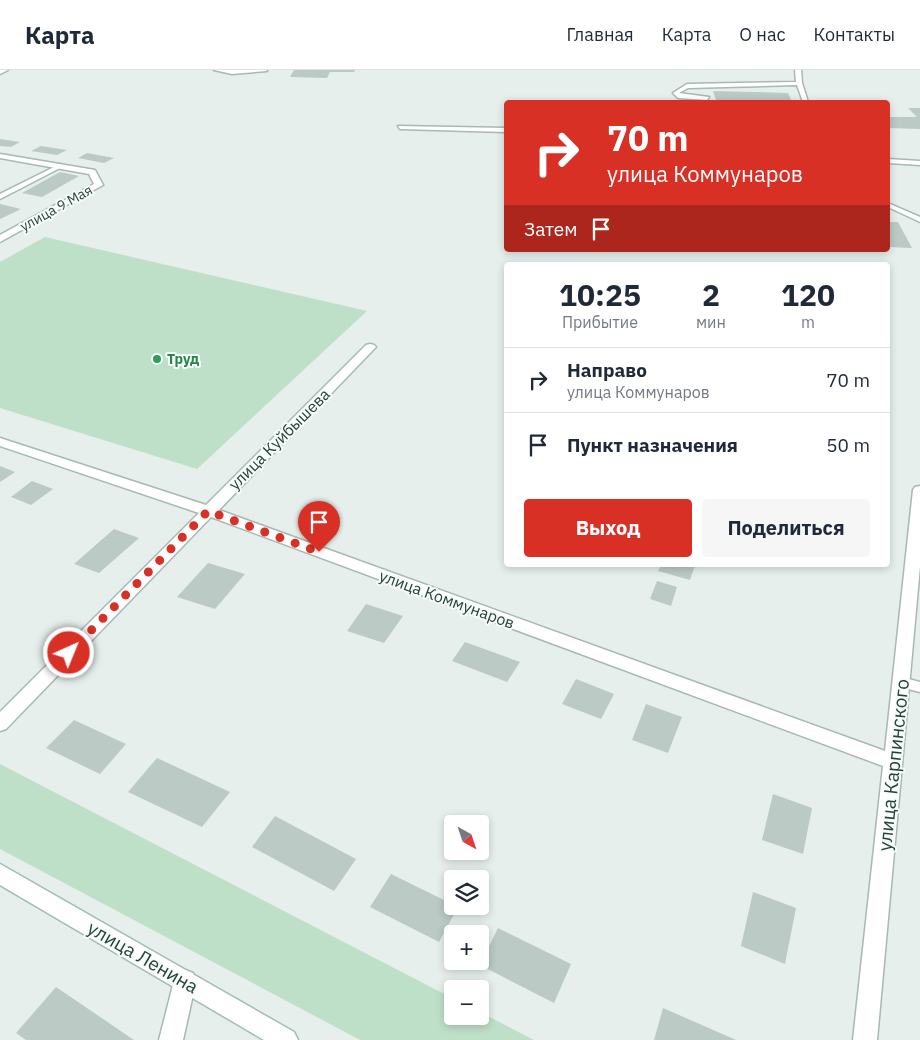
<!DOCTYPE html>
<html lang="ru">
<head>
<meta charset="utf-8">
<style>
	body { margin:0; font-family:"IBM Plex Sans",sans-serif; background:#f6f6f7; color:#1f2937; height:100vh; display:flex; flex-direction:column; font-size:19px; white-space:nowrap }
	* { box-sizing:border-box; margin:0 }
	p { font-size:16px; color:#747a83 }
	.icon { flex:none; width:28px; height:28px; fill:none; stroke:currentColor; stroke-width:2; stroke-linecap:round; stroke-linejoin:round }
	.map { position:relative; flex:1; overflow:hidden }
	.sheet { position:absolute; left:504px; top:192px; width:386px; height:305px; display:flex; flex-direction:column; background:#fff; border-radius:5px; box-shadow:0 2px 8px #0003 }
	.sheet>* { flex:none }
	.banner { position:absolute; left:504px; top:30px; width:386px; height:152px; border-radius:5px; box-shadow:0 2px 8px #0003; background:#d93025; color:#fff; overflow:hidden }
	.needle { width:32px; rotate:140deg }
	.buttons { position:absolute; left:444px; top:745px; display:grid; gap:10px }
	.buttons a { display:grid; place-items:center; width:45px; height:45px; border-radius:5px; background:#fff; box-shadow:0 2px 8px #0003; font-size:25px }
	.pin { position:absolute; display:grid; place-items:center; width:42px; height:42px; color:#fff; margin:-51px -21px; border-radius:50% 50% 50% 0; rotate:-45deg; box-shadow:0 0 5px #0007 }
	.pin .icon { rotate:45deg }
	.me { position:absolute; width:55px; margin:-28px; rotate:44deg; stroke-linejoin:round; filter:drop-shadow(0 0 4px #0008) }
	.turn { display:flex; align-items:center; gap:18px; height:105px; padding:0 20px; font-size:22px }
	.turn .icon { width:65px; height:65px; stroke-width:2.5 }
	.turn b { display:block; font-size:35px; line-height:42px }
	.then { display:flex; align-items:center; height:48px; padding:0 20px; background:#0003; gap:10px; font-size:19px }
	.eta { display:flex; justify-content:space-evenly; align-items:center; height:85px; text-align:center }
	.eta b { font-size:30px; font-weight:700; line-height:35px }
	.action { display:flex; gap:10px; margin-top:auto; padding:10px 20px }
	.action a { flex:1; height:58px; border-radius:5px; background:#d93025; color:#fff; font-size:20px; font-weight:700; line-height:58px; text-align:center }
	.action a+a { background:#f6f6f7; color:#1f2937 }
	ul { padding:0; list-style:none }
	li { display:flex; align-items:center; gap:15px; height:65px; padding:0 20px; border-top:1px solid #e0e1e3 }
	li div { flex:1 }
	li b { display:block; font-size:19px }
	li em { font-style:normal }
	header { display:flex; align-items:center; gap:30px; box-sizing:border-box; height:70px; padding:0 25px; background:#fff; border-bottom:1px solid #e0e1e3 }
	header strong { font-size:24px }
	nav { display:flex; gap:28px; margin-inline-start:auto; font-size:18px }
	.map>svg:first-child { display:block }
</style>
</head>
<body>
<header>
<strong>Карта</strong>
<nav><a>Главная</a><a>Карта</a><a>О нас</a><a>Контакты</a></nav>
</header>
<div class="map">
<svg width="920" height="970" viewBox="0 0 920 970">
	<rect width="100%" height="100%" fill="#e6efeb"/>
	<path fill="#bfe0c8" d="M45,167L367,241L197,399L0,338V192Z
		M0,694L452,928V946H480V942L534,970H360L0,779Z"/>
	<path fill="#bbcac4" d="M294,0H355L354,2H330L327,8L290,7Z
		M713,21L788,23L792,32L716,30Z
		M908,38H920V59L888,58V47H917Z
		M0,69L20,72L11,77L0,76Z
		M41,76L67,80L57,85L31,81Z
		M87,83L114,88L104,93L78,88Z
		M60,102L79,106L42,127L22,123Z
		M0,134L21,139L0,149Z
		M888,152H898L912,178L888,177Z
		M0,396L15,402L0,412Z
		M32,411L53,419L31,435L11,427Z
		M114,459L139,468L99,503L74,494Z
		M208,493L245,504L215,539L177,527Z
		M661,495H695L690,510L658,501Z
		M657,511L677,517L671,536L650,529Z
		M366,534L403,546L384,573L347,561Z
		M465,572L520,592L507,612L452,591Z
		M576,609L614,624L601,649L562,634Z
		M646,634L682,647L668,683L632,670Z
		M74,650L126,674L100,704L46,678Z
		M157,688L230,722L202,757L128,722Z
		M773,724L812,738L803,784L762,770Z
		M275,746L356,789L334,821L252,777Z
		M391,804L452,834V836L458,837L439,872L370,837Z
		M753,822L796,838L785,894L741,876Z
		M498,858L571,894L554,933L480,895Z
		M56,917L134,970H26L16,963Z
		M663,938L736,970H654Z"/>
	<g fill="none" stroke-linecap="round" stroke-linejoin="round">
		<defs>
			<path id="lane" d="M214,0H266L267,1L232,4Z
				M795,0H801L802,13L808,32H803L797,15L688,18L679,23L709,27L707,30L678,28L673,23L687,14L796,12Z
				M398,56L506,58V62L400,59Z
				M888,89L920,91V95L888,93Z
				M60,94L62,95V97L0,129V124Z
				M888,133L920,147V152L888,137Z
				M901,607L920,612V622L896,616L895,612L896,608Z"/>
			<path id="street" d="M0,0H8L0,4Z
				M0,84L95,100L103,115L0,172V165L94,114L89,104L0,88Z
				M370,274L374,275L376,277L374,279L219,440L885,681L913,420L915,417L920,416V496L877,970H853L883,696L211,447L6,659L0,661V642L199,443L0,376V368L206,435L366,275Z
				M185,900L193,903L196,911L183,970H159L174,911L177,903Z"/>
			<path id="secondary" d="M0,794L294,962L298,970H264L0,815Z"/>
		</defs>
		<use href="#lane" stroke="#a8b8b2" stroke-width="3"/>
		<use href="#street" stroke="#a8b8b2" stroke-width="3"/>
		<use href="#secondary" stroke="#a4bbb3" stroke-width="3"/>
		<use href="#lane" fill="#fff" fill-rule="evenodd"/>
		<use href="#street" fill="#fff" fill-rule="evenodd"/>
		<use href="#secondary" fill="#fff" fill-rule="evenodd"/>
	</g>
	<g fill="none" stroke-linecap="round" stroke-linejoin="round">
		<path stroke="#d93025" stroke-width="9" stroke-dasharray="0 16.2" d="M69,583L208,441L319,482"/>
	</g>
	<circle fill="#2e9e5b" stroke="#f7fbf9" stroke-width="2" cx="157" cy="289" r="5"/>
	<g text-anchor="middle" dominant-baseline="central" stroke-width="4" stroke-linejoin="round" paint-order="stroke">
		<g font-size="14" fill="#24423a" stroke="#f7fbf9">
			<text transform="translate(56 138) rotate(-29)">улица 9 Мая</text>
		</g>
		<g font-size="14" font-weight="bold" fill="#27864d" stroke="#f7fbf9" text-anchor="start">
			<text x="167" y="289">Труд</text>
		</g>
		<g font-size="16" fill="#24423a" stroke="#f7fbf9">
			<text transform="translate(279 369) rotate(-45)">улица Куйбышева</text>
			<text transform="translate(447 529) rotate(20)">улица Коммунаров</text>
		</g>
		<g font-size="19" fill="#24423a" stroke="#f7fbf9">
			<text transform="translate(893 695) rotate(-84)">улица Карпинского</text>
			<text transform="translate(143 887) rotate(30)">улица Ленина</text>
		</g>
	</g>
</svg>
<div class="buttons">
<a><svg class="needle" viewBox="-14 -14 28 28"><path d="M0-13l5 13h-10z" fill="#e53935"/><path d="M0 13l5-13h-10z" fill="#747a83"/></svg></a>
<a><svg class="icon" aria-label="layers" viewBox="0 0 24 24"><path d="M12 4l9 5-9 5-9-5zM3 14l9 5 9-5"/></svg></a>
<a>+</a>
<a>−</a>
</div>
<div class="pin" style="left:319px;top:482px;background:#d93025"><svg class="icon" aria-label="arrive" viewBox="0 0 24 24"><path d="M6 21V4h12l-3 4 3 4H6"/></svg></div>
<svg class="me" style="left:69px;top:583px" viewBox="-20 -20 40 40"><circle r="17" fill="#d93025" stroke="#fff" stroke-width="3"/><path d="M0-11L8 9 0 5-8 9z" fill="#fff"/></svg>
<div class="banner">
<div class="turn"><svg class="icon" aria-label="right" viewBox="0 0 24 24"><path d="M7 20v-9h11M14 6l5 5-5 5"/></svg><div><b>70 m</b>улица Коммунаров</div></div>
<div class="then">Затем<svg class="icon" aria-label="arrive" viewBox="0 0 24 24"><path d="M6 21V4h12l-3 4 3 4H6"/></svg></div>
</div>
<section class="sheet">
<div class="eta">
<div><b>10:25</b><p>Прибытие</p></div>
<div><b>2</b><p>мин</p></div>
<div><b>120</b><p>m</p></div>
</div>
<ul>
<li><svg class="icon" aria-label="right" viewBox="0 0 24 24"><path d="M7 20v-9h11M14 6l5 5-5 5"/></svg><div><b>Направо</b><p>улица Коммунаров</p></div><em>70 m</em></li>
<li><svg class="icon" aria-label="arrive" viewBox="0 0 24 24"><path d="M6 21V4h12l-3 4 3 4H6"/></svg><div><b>Пункт назначения</b></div><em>50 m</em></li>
</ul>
<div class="action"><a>Выход</a><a>Поделиться</a></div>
</section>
</div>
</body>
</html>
